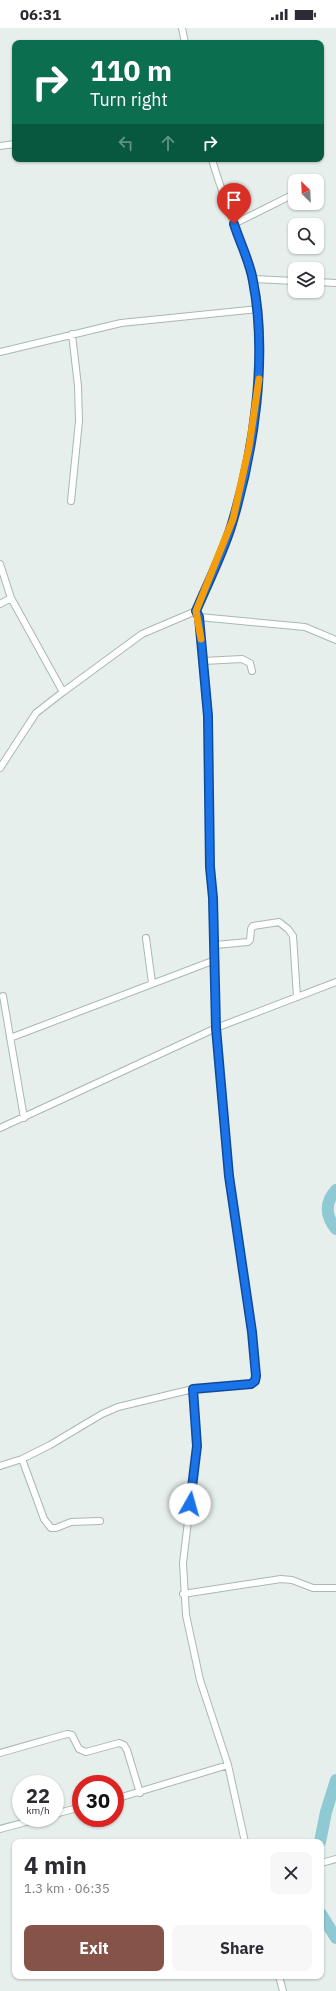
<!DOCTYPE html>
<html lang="en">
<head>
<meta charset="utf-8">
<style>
	body { margin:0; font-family:"IBM Plex Sans",sans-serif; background:#f7f7f7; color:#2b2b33; height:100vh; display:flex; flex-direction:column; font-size:15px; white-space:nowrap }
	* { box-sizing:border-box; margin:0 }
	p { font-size:13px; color:#7c7c81 }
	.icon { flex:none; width:22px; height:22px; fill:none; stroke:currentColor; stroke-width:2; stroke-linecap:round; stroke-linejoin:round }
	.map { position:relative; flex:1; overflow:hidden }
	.side { position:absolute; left:12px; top:1811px; width:312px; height:140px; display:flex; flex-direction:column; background:#fff; border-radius:8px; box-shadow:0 1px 3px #0004 }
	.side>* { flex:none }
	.hud { position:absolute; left:12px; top:12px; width:312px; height:122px; border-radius:8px; box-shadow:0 1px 3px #0004; background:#0b6e4f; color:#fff; overflow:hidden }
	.needle { width:26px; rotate:336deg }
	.tools { position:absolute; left:288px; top:146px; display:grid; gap:8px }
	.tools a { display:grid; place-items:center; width:36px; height:36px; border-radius:8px; background:#fff; box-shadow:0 1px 3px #0004; font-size:20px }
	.speed { position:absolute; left:12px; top:1747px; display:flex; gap:8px; font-size:20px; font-weight:700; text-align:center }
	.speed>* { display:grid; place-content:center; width:52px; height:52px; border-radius:50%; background:#fff; box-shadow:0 1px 3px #0004; line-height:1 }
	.speed small { font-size:10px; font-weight:400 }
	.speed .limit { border:6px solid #d22; background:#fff; color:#111 }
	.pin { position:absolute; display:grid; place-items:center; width:34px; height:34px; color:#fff; margin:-41px -17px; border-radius:50% 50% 50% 0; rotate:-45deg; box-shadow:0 0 4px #0007 }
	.pin .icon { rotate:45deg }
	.me { position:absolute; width:44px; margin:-22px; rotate:7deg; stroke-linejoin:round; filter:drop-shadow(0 0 3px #0008) }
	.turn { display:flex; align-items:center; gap:14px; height:84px; padding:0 12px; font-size:18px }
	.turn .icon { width:52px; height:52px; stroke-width:2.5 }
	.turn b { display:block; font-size:28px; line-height:34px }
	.lanes { display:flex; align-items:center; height:38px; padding:0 12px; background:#0003; justify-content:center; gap:20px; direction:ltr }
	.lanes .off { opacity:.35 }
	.round { display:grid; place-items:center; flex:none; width:42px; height:42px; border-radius:8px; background:#f7f7f7 }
	.overview { display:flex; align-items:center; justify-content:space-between; height:68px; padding:0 12px }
	h1 { font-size:24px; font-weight:700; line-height:30px }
	.primary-button { display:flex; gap:8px; margin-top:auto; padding:8px 12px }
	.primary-button a { flex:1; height:46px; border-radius:8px; background:#855347; color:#fff; font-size:16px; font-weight:700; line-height:46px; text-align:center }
	.primary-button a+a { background:#f7f7f7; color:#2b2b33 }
	.status { display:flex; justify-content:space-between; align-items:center; height:28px; padding:0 20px; background:#fff; direction:ltr }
	.status svg { height:11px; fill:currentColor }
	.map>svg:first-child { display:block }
</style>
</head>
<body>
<div class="status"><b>06:31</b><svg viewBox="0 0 49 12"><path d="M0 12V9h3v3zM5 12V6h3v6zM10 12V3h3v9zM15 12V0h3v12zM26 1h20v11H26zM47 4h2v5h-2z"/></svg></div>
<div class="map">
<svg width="336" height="1963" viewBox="0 0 336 1963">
	<rect width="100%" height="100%" fill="#e6efeb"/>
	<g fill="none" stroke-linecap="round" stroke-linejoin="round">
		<path stroke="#8ec9d4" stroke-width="12" d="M336,1162C324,1175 326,1189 336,1201
			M320,1814L326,1784L336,1752
			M321,1886L336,1910"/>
		<defs>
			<path id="street" d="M182,0L185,15
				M0,118L15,116
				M212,131C223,172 242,210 253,251C271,320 252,431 231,499C222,527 208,555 196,583L199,589L208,688L210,839L213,870L216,1000L229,1148L252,1304L256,1348L255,1353L251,1356L193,1361L197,1418L183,1535L186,1587L200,1652L228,1737L245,1814
				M234,196L290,168
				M253,251L295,253
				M317,254L336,255
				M0,324L121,295L258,281
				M71,473L79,393L78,358L72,306
				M0,536L11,570L63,664
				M0,576L11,570
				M199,589L305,599L336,612
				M203,633L242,631L250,635L252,643
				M0,740L36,685L63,664L142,606L196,583
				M146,910L152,955
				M215,917L248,914L250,912L251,901L253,898L279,894L288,901L293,908L297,969
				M3,968L24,1090
				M10,1010L215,932
				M0,1100L216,1000L336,954
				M22,1431L44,1491L51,1500H56L71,1494L100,1493
				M0,1438L22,1431L50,1417L102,1386L118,1379L193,1361
				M183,1566L281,1551L292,1552L313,1560H336
				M0,1725L67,1706L72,1707L79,1721L86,1724L119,1715L124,1717L127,1722L140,1765
				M115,1771L228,1737
				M55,1786L81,1779
				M0,1801L41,1790
				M321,1835L336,1831
				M279,1948L283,1963"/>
		</defs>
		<use href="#street" stroke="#a8b8b2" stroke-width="8"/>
		<use href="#street" stroke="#fff" stroke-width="6"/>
	</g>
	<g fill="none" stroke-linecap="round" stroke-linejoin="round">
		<defs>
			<path id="route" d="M190,1476L197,1418L193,1361L251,1356L255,1353L256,1348L252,1304L229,1148L216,1000L213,870L210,839L208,688L199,589L196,583C208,555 222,527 231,499C254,424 268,330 253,253C250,234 240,215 234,196"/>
		</defs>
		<use href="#route" stroke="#114b97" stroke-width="10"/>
		<use href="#route" stroke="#1a73e8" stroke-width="7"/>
		<path stroke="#f59e0b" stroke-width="7" d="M201,611L196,583L233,491L249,419L259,351"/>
	</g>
</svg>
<div class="tools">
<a><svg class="needle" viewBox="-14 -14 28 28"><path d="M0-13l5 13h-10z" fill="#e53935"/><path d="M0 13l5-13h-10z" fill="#7c7c81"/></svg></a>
<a><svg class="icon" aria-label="search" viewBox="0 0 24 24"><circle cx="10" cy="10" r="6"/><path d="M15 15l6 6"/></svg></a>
<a><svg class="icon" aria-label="layers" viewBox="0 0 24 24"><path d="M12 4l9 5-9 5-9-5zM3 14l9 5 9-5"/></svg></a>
</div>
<div class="speed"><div>22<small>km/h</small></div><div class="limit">30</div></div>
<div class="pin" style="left:234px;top:196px;background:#d93025"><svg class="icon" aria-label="arrive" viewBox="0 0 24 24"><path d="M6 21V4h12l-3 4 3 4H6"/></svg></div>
<svg class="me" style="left:190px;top:1476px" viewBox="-20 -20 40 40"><circle r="19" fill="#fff"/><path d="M0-13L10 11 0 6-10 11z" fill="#1a73e8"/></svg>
<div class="hud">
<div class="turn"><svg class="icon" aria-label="right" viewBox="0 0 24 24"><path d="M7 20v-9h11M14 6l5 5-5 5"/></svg><div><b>110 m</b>Turn right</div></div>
<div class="lanes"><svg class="icon off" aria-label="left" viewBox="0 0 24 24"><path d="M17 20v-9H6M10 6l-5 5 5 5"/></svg><svg class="icon off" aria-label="ahead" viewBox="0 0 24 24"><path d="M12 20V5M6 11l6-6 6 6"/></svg><svg class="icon" aria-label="right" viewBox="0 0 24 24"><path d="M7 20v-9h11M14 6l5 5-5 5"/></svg></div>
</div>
<section class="side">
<div class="overview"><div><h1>4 min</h1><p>1.3 km · 06:35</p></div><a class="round"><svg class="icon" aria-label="close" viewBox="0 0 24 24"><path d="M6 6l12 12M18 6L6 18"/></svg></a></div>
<div class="primary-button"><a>Exit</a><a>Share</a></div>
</section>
</div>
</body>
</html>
